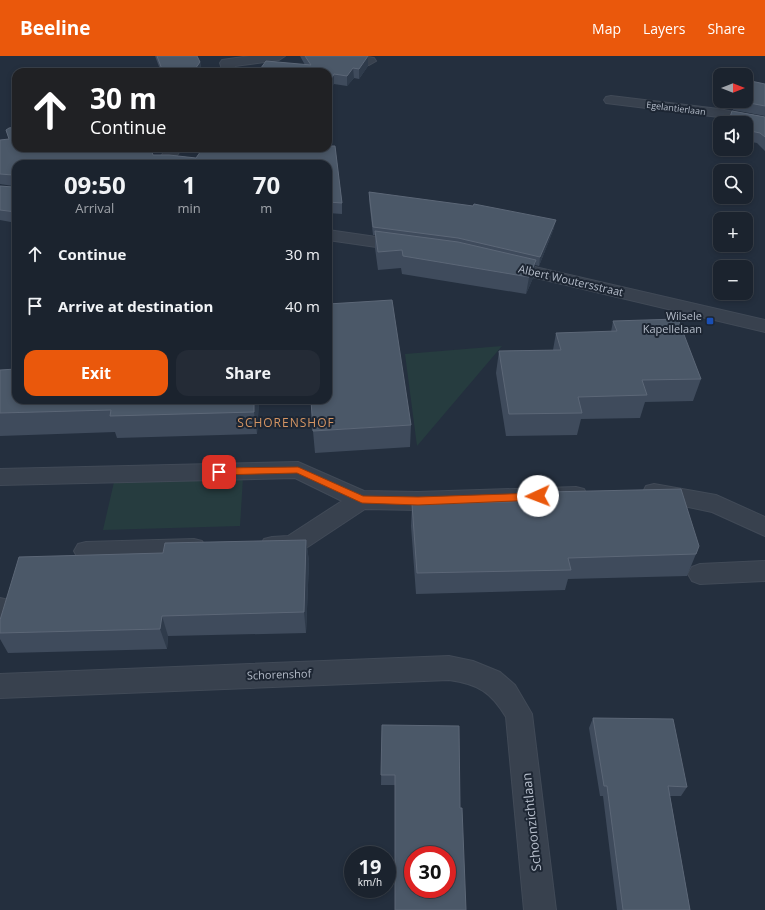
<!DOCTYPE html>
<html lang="en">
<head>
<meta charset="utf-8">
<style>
	body { margin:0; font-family:"Open Sans",sans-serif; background:#242b36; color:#f1f3f6; height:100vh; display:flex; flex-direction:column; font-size:15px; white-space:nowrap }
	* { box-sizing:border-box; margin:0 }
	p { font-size:13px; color:#a0a4aa }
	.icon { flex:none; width:22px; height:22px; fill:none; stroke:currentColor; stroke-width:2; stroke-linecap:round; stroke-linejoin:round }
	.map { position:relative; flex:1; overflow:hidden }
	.sheet { position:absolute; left:12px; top:104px; width:320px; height:244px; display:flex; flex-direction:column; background:#1b232e; border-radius:12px; box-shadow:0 2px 6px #0003,0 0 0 1px #39404a }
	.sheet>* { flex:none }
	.guide { position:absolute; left:12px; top:12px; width:320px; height:84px; border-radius:12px; box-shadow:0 2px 6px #0003,0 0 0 1px #39404a; background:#202124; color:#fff; overflow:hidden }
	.needle { width:26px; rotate:90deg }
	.tools { position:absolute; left:713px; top:12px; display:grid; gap:8px }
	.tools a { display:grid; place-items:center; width:40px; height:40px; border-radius:8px; background:#1b232e; box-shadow:0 2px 6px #0003,0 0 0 1px #39404a; font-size:20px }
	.speed { position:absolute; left:344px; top:790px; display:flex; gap:8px; font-size:20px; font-weight:700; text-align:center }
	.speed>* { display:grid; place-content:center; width:52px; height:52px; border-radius:50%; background:#1b232e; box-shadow:0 2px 6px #0003,0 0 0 1px #39404a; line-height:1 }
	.speed small { font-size:10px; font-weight:400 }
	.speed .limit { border:6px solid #d22; background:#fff; color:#111 }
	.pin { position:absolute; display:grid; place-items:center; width:34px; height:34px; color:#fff; margin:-17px; border-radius:8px; box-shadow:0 2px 6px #0006 }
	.me { position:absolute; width:44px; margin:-22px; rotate:268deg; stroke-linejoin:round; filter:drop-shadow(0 0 3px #0008) }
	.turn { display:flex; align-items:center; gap:14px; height:84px; padding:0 12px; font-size:18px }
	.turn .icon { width:52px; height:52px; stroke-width:2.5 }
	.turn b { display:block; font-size:28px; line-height:34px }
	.eta { display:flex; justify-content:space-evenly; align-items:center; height:68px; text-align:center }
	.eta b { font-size:24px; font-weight:700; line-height:28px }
	.primary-button { display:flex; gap:8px; margin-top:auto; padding:8px 12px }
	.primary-button a { flex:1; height:46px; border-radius:12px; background:#ea580c; color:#fff; font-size:16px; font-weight:700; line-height:46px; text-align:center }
	.primary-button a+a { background:#242b36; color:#f1f3f6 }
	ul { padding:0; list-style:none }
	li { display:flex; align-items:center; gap:12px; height:52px; padding:0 12px }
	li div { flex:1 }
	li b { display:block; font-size:15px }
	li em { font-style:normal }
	header { display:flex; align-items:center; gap:24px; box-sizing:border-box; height:56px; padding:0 20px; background:#ea580c; color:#fff }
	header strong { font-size:19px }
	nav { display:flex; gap:22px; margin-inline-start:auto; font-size:14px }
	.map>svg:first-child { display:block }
</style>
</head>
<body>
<header>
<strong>Beeline</strong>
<nav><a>Map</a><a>Layers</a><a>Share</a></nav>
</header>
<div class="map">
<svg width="765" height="854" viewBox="0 0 765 854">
	<rect width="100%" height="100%" fill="#242f3e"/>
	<path fill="#263c3f" d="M502,290L417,390L405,298Z
		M243,422L240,470L103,474L114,426Z"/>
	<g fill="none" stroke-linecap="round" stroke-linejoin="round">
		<defs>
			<path id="minor" d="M250,0H285L279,4L235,10L237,16H223L220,7L222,4Z
				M337,0H363L374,2L376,5L369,9L338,3Z
				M611,40L719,53L765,62V70L719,61L606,47L604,44L606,41Z
				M167,92H182L171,108H155Z
				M328,174L404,185L410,186L412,190L410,194L404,195L328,184Z
				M505,204L765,264V276L499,213L496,209L499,205Z
				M298,406L364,435L418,436L576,431L584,433L587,439L584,445L576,447L418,454L365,453L300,496C288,500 276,501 264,497L260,490L264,483L272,481L288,480L342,445L295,422L0,429V413Z
				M654,428L716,439L765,461V480L712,456L646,442L643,436L646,430Z
				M194,483L202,485L206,492L202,499L194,501L86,504L78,502L74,495L78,488L86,486Z
				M765,505V525L700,528L692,525L688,518L692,511L700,508Z
				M0,542L14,545L17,552L14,559L0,562Z
				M449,600L473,605L500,616L515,629L532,658L556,854H524L506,661C491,636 478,628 449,624L0,642V618Z"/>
		</defs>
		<use href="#minor" stroke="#414a57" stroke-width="2"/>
		<use href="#minor" fill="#38414e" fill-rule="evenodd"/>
	</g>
	<path fill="#3f4b5c" d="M155,0H197L200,6L202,16H161Z
		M300,0H368V10L359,23L354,22L347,30L334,28L305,9Z
		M765,28V60L733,54L735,45H746Z
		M765,61V95L757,87L746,85V67Z
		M16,71V92H142L140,95L152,96L153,99H169L196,102L203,92H328V90H335L342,147V158L328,157V108H16V167L0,164V130L13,131V130L0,128V84L9,83L6,74L9,72Z
		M369,136L554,172L539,210L535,209L533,222L526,238L402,218L401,212L378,214L375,192V179H373L369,144Z
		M613,265L701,323L693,345L645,346L640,362L581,363L577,379L506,380L496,317L499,295L553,294L556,277L611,276Z
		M0,314L16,344H259L257,378L117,382L115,376L0,380Z
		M411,369L410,391L315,397L313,375Z
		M547,436L696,498L687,520L568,523L565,534L416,538L411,470L412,448L545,445Z
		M306,484L309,505L306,577L168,580L167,593L8,597L0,583V564L163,497Z
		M593,662L687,731L681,740H670L690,854H617L603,740H600L589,672Z
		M382,669L460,752L394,729H381Z"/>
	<path fill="#2f3b4b" d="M368,0V10L359,23V13Z
		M200,6L202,16H193Z
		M353,12L354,22L347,30V20Z
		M334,18V28L328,40V29Z
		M131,92H142L133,104L130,93Z
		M556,164L554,172L539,210L540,201Z
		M536,204L533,222L526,238L529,221Z
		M254,344H259L257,378L254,356Z
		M306,484L309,505L306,577L304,556Z
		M162,560L168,580L167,593L160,573Z"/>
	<path fill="#4b5868" stroke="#5c6777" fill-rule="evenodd" d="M157,0H197L200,6L193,16H163Z
		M305,0H368L359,13L353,12L347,20L334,18L328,29V16H258L266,5L311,9Z
		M746,24L765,28V50L739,45H746Z
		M732,55L765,61V81L760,77L746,74V67H728Z
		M16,71V92H131L130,93L152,96L153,99H169L196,102L203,92H301V93L312,92H328V90H335L342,147L328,146V108H16V156L0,154V130L13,131V119L0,118V84L9,83L6,74L9,72Z
		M369,136L473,150L474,148L556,164L540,201L458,182L373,171Z
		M375,175L458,186L536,204L529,221L403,200L402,194L378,196Z
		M392,244L411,369L313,375L311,344H328V248Z
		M678,263L701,323L642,324L647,339L578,341L582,357L509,358L499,295L561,294L556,277L617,275L613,265Z
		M16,313V344H254V356L110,360L111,354L0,357V314Z
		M681,433L699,490L696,498L568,502L571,514L417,517L412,448L549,445L547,436Z
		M306,484L304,556L162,560L160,573L0,577V564L19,501L163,497L165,487Z
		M593,662L673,663L687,731L668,730L690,854H623L607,730H604Z
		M382,669L459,670L460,752H462L466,854H395V719H381ZM413,799H447V833H413Z"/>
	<path fill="#ea580c" stroke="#983908" d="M298,411L363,440L418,441L538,437L542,440L538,444L418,449L362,447L297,417L219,419L215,416L219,412Z"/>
	<rect fill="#1a4fb4" stroke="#1d2633" stroke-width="1.5" x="706" y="261" width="8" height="8" rx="2"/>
	<g text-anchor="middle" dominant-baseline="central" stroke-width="4" stroke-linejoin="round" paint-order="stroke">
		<g font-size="9" fill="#b4bcc9" stroke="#1d2633">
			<text transform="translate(676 52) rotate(7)">Egelantierlaan</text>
		</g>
		<g font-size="11" fill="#b4bcc9" stroke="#1d2633">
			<text transform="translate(571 224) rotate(13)">Albert Woutersstraat</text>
			<text transform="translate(279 618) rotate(-2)">Schorenshof</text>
		</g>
		<g font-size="11" fill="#b4bcc9" stroke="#1d2633" text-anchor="end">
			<text x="702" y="259">Wilsele<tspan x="702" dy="13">Kapellelaan</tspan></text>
		</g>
		<g font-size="12" letter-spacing="1" fill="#d59563" stroke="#1d2633">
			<text x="286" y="366">SCHORENSHOF</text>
		</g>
		<g font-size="13" fill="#b4bcc9" stroke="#1d2633">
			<text transform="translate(531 766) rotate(-96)">Schoonzichtlaan</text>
		</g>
	</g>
</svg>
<div class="tools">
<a><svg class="needle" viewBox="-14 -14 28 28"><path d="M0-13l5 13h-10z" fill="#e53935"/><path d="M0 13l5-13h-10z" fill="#a0a4aa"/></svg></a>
<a><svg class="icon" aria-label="sound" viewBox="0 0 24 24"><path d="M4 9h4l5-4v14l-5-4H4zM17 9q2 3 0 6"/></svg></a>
<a><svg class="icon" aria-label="search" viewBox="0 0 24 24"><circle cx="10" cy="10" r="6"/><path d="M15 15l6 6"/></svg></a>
<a>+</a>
<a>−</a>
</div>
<div class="speed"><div>19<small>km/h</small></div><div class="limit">30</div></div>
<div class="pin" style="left:219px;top:416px;background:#d93025"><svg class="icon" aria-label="arrive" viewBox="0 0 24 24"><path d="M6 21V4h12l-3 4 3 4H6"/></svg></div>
<svg class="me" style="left:538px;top:440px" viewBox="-20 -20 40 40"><circle r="19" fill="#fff"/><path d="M0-13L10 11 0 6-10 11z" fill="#ea580c"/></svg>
<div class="guide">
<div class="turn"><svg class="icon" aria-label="ahead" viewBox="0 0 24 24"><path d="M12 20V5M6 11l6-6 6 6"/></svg><div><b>30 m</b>Continue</div></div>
</div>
<section class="sheet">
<div class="eta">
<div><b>09:50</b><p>Arrival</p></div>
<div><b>1</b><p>min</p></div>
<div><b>70</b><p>m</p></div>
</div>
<ul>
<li><svg class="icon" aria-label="ahead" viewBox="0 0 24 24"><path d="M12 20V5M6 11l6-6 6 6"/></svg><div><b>Continue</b></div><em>30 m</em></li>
<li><svg class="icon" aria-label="arrive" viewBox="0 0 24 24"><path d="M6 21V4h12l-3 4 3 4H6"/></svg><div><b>Arrive at destination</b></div><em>40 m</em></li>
</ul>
<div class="primary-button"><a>Exit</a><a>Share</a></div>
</section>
</div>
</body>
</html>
